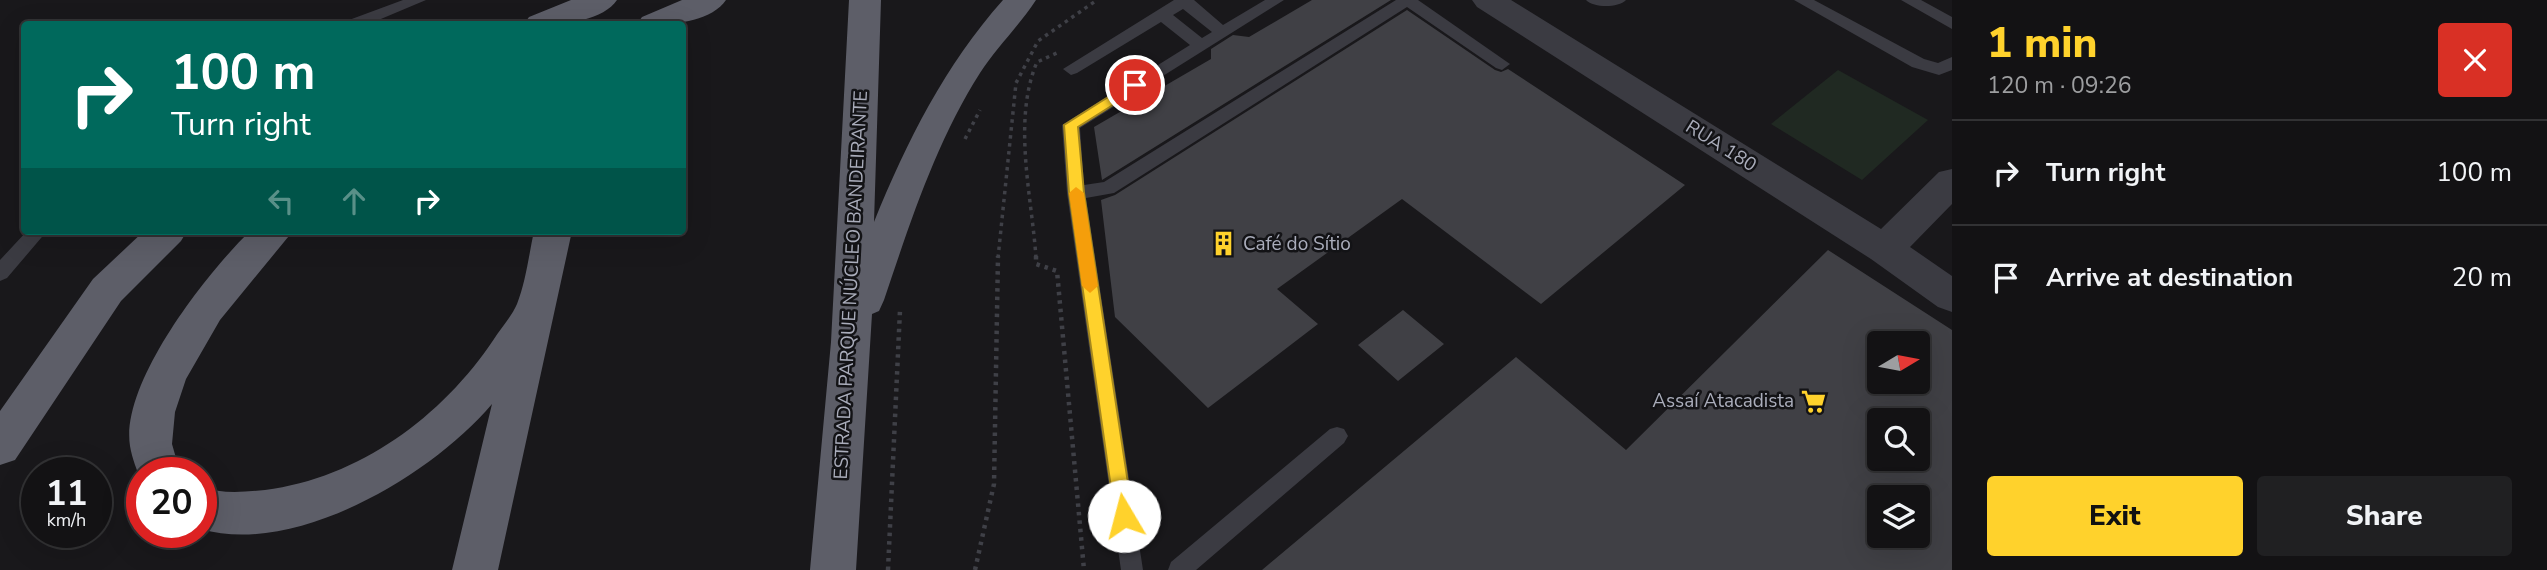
<!DOCTYPE html>
<html lang="en">
<head>
<meta charset="utf-8">
<style>
	body { margin:0; font-family:"Nunito Sans",sans-serif; background:#202022; color:#f1f3f6; height:100vh; display:flex; flex-direction:column; font-size:26px; white-space:nowrap }
	* { box-sizing:border-box; margin:0 }
	p { font-size:23px; color:#9d9ea0 }
	.icon { flex:none; width:38px; height:38px; fill:none; stroke:currentColor; stroke-width:2; stroke-linecap:round; stroke-linejoin:round }
	.map { position:relative; flex:1; overflow:hidden }
	.side { display:flex; flex-direction:column; background:#131214; width:595px }
	.side>* { flex:none }
	.hud { position:absolute; left:21px; top:21px; width:665px; height:214px; border-radius:7px; box-shadow:0 7px 28px #0002,0 0 0 2px #323234; background:#00695c; color:#fff; overflow:hidden }
	.needle { width:46px; rotate:80deg }
	.buttons { position:absolute; left:1867px; top:331px; display:grid; gap:14px }
	.buttons a { display:grid; place-items:center; width:63px; height:63px; border-radius:7px; background:#131214; box-shadow:0 7px 28px #0002,0 0 0 2px #323234; font-size:35px }
	.speed { position:absolute; left:21px; top:457px; display:flex; gap:14px; font-size:35px; font-weight:700; text-align:center }
	.speed>* { display:grid; place-content:center; width:91px; height:91px; border-radius:50%; background:#131214; box-shadow:0 7px 28px #0002,0 0 0 2px #323234; line-height:1 }
	.speed small { font-size:18px; font-weight:400 }
	.speed .limit { border:10px solid #d22; background:#fff; color:#111 }
	.pin { position:absolute; display:grid; place-items:center; width:60px; height:60px; color:#fff; margin:-30px; border:4px solid #fff; border-radius:50%; box-shadow:0 2px 7px #0007 }
	.me { position:absolute; width:77px; margin:-38px; rotate:352deg; stroke-linejoin:round; filter:drop-shadow(0 0 5px #0008) }
	.turn { display:flex; align-items:center; gap:24px; height:147px; padding:0 35px; font-size:32px }
	.turn .icon { width:91px; height:91px; stroke-width:2.5 }
	.turn b { display:block; font-size:49px; line-height:60px }
	.lanes { display:flex; align-items:center; height:66px; padding:0 35px; background:#0003; justify-content:center; gap:35px; direction:ltr }
	.lanes .off { opacity:.35 }
	.round { display:grid; place-items:center; flex:none; width:74px; height:74px; border-radius:7px; background:#202022 }
	.summary { display:flex; align-items:center; justify-content:space-between; height:119px; padding:0 35px }
	h1 { font-size:42px; font-weight:800; line-height:52px; color:#ffd22c }
	.cta { display:flex; gap:14px; margin-top:auto; padding:14px 35px }
	.cta a { flex:1; height:80px; border-radius:7px; background:#ffd22c; color:#111; font-size:28px; font-weight:800; line-height:80px; text-align:center }
	.cta a+a { background:#202022; color:#f1f3f6 }
	ul { padding:0; list-style:none }
	li { display:flex; align-items:center; gap:21px; height:105px; padding:0 35px; border-top:2px solid #323234 }
	li div { flex:1 }
	li b { display:block; font-size:26px }
	li em { font-style:normal }
	main { display:flex; flex:1; min-height:0 }
	.map>svg:first-child { display:block }
</style>
</head>
<body>
<main>
<div class="map">
<svg width="1952" height="570" viewBox="0 0 1952 570">
	<rect width="100%" height="100%" fill="#19181b"/>
	<path fill="#202922" d="M1838,70L1928,120L1862,180L1771,124Z"/>
	<path fill="#404045" fill-rule="evenodd" d="M1312,0H1391L1102,180L1094,127L1211,59V49L1233,35L1249,37Z
		M1407,10L1495,70L1501,72L1508,69L1685,185L1541,304L1402,199L1277,289L1318,324L1208,408L1115,317L1101,200L1115,195Z
		M1828,250L1952,330V570H1262L1516,357L1626,450ZM1880,343H1918V382H1880ZM1880,420H1918V458H1880ZM1880,497H1918V536H1880Z
		M1403,310L1444,344L1398,381L1358,345Z"/>
	<g fill="none" stroke-linecap="round" stroke-linejoin="round">
		<path stroke="#3f4047" stroke-width="3.5" stroke-dasharray="3.5 4.5" stroke-linecap="butt" d="M965,139L980,110
			M998,258L1016,83L1038,41L1097,0
			M1036,258C1032,197 1012,121 1037,62L1057,53"/>
		<path stroke="#3f4047" stroke-width="4.5" stroke-dasharray="3.5 5" stroke-linecap="butt" d="M1036,256V264L1057,271L1084,570
			M888,570L900,310
			M975,570L994,484L998,256"/>
		<path fill="#3b3b42" fill-rule="evenodd" d="M403,0H426L369,24H347L349,20Z
			M1174,0H1194L1223,25L1265,0H1284L1080,128L1084,185L1104,182L1396,0H1418L1510,64L1502,70L1496,68L1407,7L1114,193L1086,198L1143,570H1121L1067,193L1062,125L1190,45L1161,22L1077,73L1071,75L1063,69ZM1183,9L1212,32L1202,38L1173,15Z
			M1586,0H1626C1618,8 1594,8 1586,0Z
			M1794,0H1814L1924,59L1938,63L1952,57V70L1939,75L1912,67Z
			M1901,0H1921L1952,17V29Z
			M27,231H47L7,278L0,281V260Z
			M1337,427L1344,429L1348,436L1344,443L1196,570H1168L1171,562L1330,429Z"/>
		<path fill="#3b3b42" fill-rule="evenodd" d="M1472,0H1511L1881,229L1939,172L1952,169V204L1910,247L1952,276V312L1938,307L1871,259L1477,7Z"/>
		<path fill="#5d5e68" fill-rule="evenodd" d="M571,0H617C601,24 549,26 524,24L529,17Z
			M682,0H726C710,24 662,26 637,24L642,17Z
			M849,0H881L874,222C907,141 945,65 1003,0H1036C1019,26 997,47 980,73C936,142 910,223 884,300L879,311L872,314L856,570H810L831,342Z
			M144,231H187L181,241L121,301L15,460L0,465V411L93,279Z
			M250,231H293L220,320L186,379L175,412L172,444L180,472H142V482C137,471 132,458 130,446C120,383 207,273 250,231Z
			M534,231H572L498,570H452L492,404C433,474 296,557 201,529V487C222,494 243,492 265,490C359,478 442,417 494,339C501,328 512,316 517,304C526,281 529,254 534,231Z"/>
	</g>
	<path fill="#ffd22c" stroke="#a6881d" stroke-width="2" d="M1135,80L1140,81V88L1078,127L1084,193L1133,516L1131,522L1124,525L1118,522L1115,516L1069,193L1064,125Z"/>
	<path fill="#f59e0b" d="M1076,187L1084,193L1098,286L1090,293L1082,286L1069,193Z"/>
	<defs>
		<symbol id="building-bare" viewBox="-9 -9 18 18"><path d="M-4-6H4V6H1V3H-1V6H-4ZM-2.5-4.3h1.7v1.8h-1.7ZM.8-4.3h1.7v1.8H.8ZM-2.5-1h1.7V.8h-1.7ZM.8-1h1.7V.8H.8Z" fill="#ffd22c" stroke="#131316" stroke-width="2.5" paint-order="stroke"/></symbol>
		<symbol id="supermarket-bare" viewBox="-9 -9 18 18"><path d="M-6-5.5h2.5l.6 2H6L4.5 2H-2.5L-4.4-4H-6ZM-1.5 3.2a1.3 1.3 0 1 0 .1 0ZM3 3.2a1.3 1.3 0 1 0 .1 0Z" fill="#ffd22c" stroke="#131316" stroke-width="2.5" paint-order="stroke"/></symbol>
	</defs>
	<g fill-rule="evenodd">
		<use href="#building-bare" x="1206" y="226" width="35" height="35"/>
		<use href="#supermarket-bare" x="1796" y="384" width="35" height="35"/>
	</g>
	<g text-anchor="middle" dominant-baseline="central" stroke-width="5" stroke-linejoin="round" paint-order="stroke">
		<g font-size="19" fill="#aaadbb" stroke="#131316">
			<text transform="translate(1721 146) rotate(32)">RUA 180</text>
			<text transform="translate(851 285) rotate(-87)">ESTRADA PARQUE NÚCLEO BANDEIRANTE</text>
		</g>
		<g font-size="19" fill="#aaadbb" stroke="#131316" text-anchor="start">
			<text x="1243" y="244">Café do Sítio</text>
			<text x="1794" y="401" text-anchor="end">Assaí Atacadista</text>
		</g>
	</g>
</svg>
<div class="buttons">
<a><svg class="needle" viewBox="-14 -14 28 28"><path d="M0-13l5 13h-10z" fill="#e53935"/><path d="M0 13l5-13h-10z" fill="#9d9ea0"/></svg></a>
<a><svg class="icon" aria-label="search" viewBox="0 0 24 24"><circle cx="10" cy="10" r="6"/><path d="M15 15l6 6"/></svg></a>
<a><svg class="icon" aria-label="layers" viewBox="0 0 24 24"><path d="M12 4l9 5-9 5-9-5zM3 14l9 5 9-5"/></svg></a>
</div>
<div class="speed"><div>11<small>km/h</small></div><div class="limit">20</div></div>
<div class="pin" style="left:1135px;top:85px;background:#d93025"><svg class="icon" aria-label="arrive" viewBox="0 0 24 24"><path d="M6 21V4h12l-3 4 3 4H6"/></svg></div>
<svg class="me" style="left:1124px;top:516px" viewBox="-20 -20 40 40"><circle r="19" fill="#fff"/><path d="M0-13L10 11 0 6-10 11z" fill="#ffd22c"/></svg>
<div class="hud">
<div class="turn"><svg class="icon" aria-label="right" viewBox="0 0 24 24"><path d="M7 20v-9h11M14 6l5 5-5 5"/></svg><div><b>100 m</b>Turn right</div></div>
<div class="lanes"><svg class="icon off" aria-label="left" viewBox="0 0 24 24"><path d="M17 20v-9H6M10 6l-5 5 5 5"/></svg><svg class="icon off" aria-label="ahead" viewBox="0 0 24 24"><path d="M12 20V5M6 11l6-6 6 6"/></svg><svg class="icon" aria-label="right" viewBox="0 0 24 24"><path d="M7 20v-9h11M14 6l5 5-5 5"/></svg></div>
</div>
</div>
<section class="side">
<div class="summary"><div><h1>1 min</h1><p>120 m · 09:26</p></div><a class="round" style="background:#d93025;color:#fff"><svg class="icon" aria-label="close" viewBox="0 0 24 24"><path d="M6 6l12 12M18 6L6 18"/></svg></a></div>
<ul>
<li><svg class="icon" aria-label="right" viewBox="0 0 24 24"><path d="M7 20v-9h11M14 6l5 5-5 5"/></svg><div><b>Turn right</b></div><em>100 m</em></li>
<li><svg class="icon" aria-label="arrive" viewBox="0 0 24 24"><path d="M6 21V4h12l-3 4 3 4H6"/></svg><div><b>Arrive at destination</b></div><em>20 m</em></li>
</ul>
<div class="cta"><a>Exit</a><a>Share</a></div>
</section>
</main>
</body>
</html>
